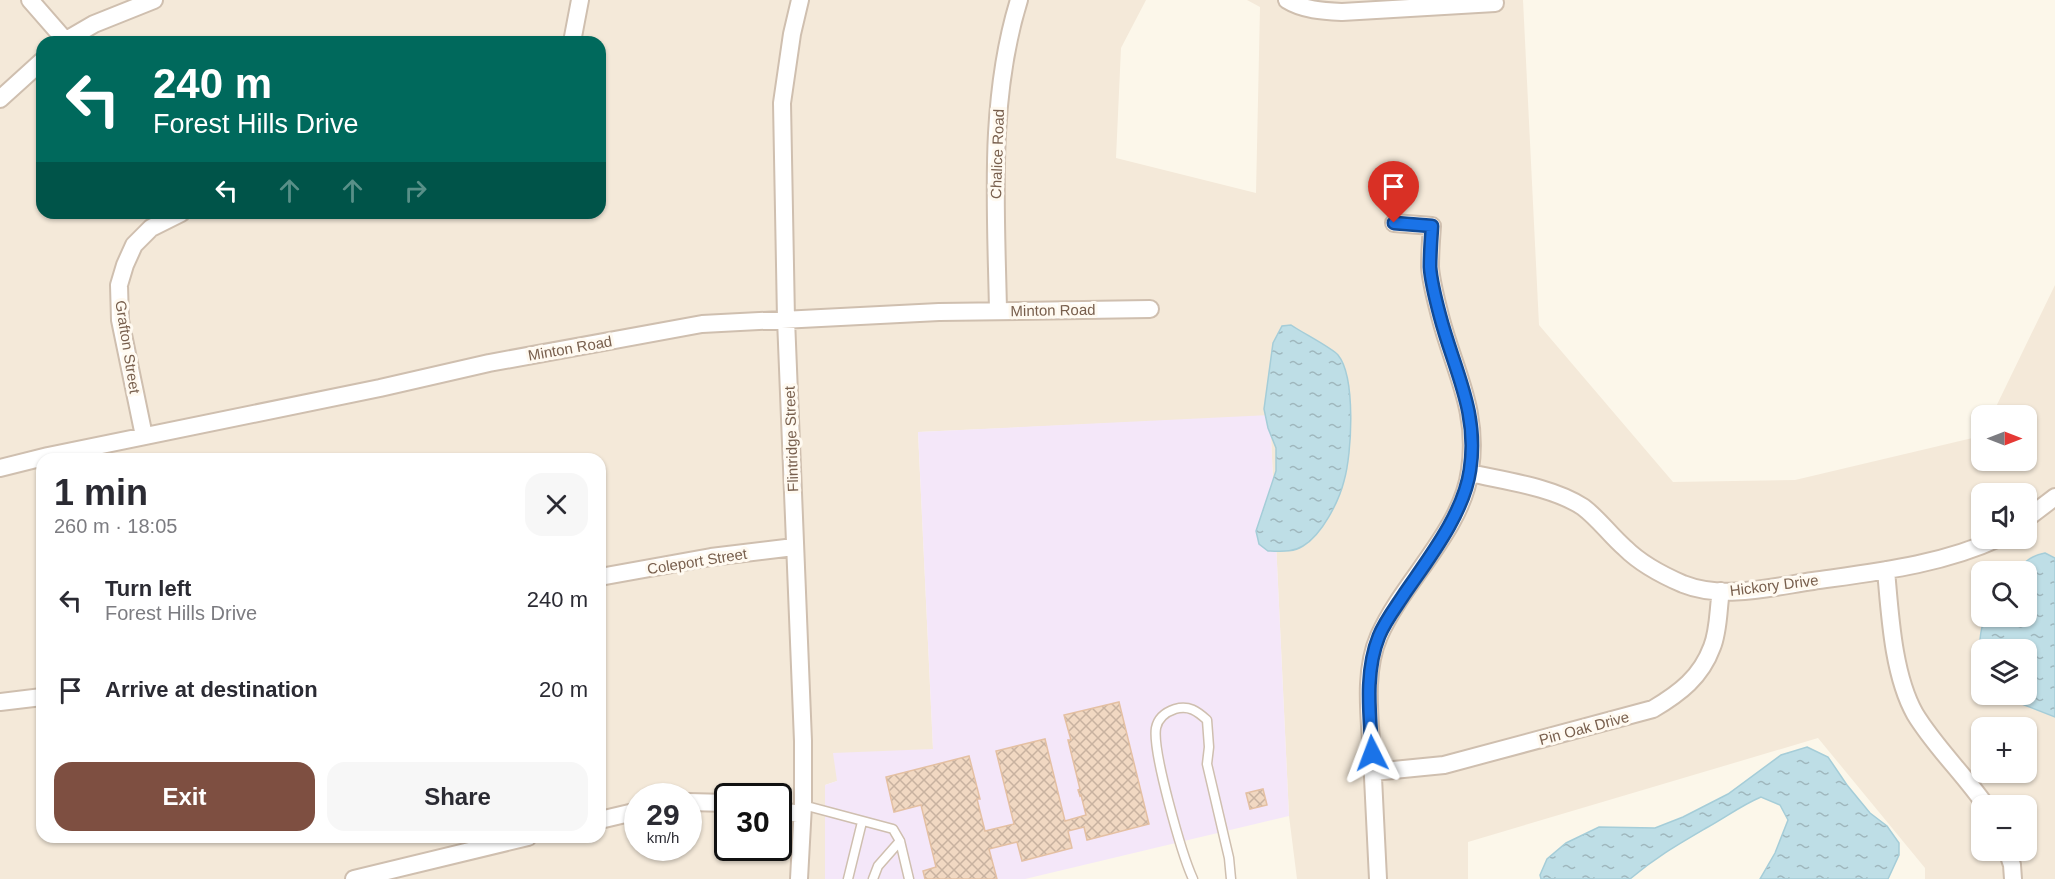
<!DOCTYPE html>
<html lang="en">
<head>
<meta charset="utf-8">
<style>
	body { margin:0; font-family:Arial,sans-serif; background:#f7f7f7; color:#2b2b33; height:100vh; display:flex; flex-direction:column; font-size:22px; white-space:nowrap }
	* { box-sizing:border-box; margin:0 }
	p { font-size:20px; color:#7c7c81 }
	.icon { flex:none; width:33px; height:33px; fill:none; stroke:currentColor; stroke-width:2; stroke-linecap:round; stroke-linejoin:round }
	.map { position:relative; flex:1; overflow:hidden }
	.side { position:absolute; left:36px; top:453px; width:570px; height:390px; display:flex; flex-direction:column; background:#fff; border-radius:18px; box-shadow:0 2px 4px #0004 }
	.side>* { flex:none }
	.banner { position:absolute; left:36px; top:36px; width:570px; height:183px; border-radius:18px; box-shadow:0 2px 4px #0004; background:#00695c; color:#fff; overflow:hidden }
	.needle { width:39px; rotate:90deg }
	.controls { position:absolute; left:1971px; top:405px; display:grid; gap:12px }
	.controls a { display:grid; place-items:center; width:66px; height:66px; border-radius:12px; background:#fff; box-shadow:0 2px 4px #0004; font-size:30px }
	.speed { position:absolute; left:624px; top:783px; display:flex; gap:12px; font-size:30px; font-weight:700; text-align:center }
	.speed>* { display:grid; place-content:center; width:78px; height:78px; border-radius:50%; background:#fff; box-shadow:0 2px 4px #0004; line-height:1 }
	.speed small { font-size:15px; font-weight:400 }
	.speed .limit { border:3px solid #111; border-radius:9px; background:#fff; color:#111 }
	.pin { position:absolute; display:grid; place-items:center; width:51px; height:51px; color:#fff; margin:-62px -26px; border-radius:50% 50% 50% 0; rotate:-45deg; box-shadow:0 0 6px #0007 }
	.pin .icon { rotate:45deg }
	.me { position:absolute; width:66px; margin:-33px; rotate:357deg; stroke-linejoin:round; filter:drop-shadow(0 0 4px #0008) }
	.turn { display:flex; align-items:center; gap:21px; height:126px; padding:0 18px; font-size:27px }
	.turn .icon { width:78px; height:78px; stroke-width:2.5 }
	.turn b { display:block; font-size:42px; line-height:51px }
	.lanes { display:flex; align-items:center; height:57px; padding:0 18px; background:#0003; justify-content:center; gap:30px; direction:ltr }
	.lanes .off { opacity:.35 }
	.round { display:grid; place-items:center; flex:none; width:63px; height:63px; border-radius:18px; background:#f7f7f7 }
	.summary { display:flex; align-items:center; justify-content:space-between; height:102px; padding:0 18px }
	h1 { font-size:36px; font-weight:700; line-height:45px }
	.cta { display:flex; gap:12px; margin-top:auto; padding:12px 18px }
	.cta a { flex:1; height:69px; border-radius:18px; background:#7e4f41; color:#fff; font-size:24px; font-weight:700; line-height:69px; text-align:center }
	.cta a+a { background:#f7f7f7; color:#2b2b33 }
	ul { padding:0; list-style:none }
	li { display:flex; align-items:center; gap:18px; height:90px; padding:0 18px }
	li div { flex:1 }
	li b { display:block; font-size:22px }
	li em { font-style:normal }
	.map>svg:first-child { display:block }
</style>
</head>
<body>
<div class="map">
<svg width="2055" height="879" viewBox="0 0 2055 879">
	<defs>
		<pattern id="water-ripples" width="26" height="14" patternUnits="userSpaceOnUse" patternTransform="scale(1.5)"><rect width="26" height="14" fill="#bedee6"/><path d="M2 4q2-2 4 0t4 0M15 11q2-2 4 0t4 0" fill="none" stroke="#9fb7bd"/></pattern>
		<pattern id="building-cross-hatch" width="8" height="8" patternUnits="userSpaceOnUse" patternTransform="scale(1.5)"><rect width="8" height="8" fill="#f1d8c2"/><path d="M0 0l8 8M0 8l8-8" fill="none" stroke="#c8b2a0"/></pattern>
	</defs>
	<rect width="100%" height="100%" fill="#fcf7ea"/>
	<path fill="#f4e9d9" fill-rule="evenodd" d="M0,0H1146L1121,48L1116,158L1256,193L1260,7L1247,0H1523L1539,325L1673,482L1795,480L1981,436L1982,460H2026V416L1992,415L2055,285V879H1925V868L1818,738L1468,842V879H1297L1289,816L1270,416L918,432L933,749L825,785V879H0ZM42,42H600V213H42ZM42,459H600V837H42ZM1982,494H2026V538H1982ZM1982,572H2026V616H1982ZM1982,650H2026V694H1982ZM1982,728H2026V772H1982ZM638,796H688V848H638ZM728,796H778V848H728ZM1982,806H2026V850H1982Z"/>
	<path fill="#f4e7f9" d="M1270,415L1289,816L1025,879H825V785L837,781L833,753L933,749L918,432Z"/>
	<path fill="url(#water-ripples)" stroke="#a5cdd8" stroke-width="1.5" d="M1291,325C1301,332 1332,348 1338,355C1356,377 1352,454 1344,481C1339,501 1322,535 1303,546C1292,553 1280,551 1268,551L1259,544L1256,531L1276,471V448L1268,428L1264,409L1273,343L1282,326Z
		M2045,553L2055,558V717L2009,699L2002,695L2026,694V650H1982L1981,663C1978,649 1980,630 1985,617L2026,616V572L2018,571C2024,561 2033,555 2045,553Z
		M1807,747L1828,757L1847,785L1870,813L1887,826L1899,843V855L1888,879H1760L1775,853L1788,820L1780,805L1761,797C1742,805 1726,817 1708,827C1679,844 1656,857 1630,879H1541L1540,875L1547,859L1566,843L1599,827L1655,828L1683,817L1728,794L1781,755Z"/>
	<path fill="url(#building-cross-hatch)" stroke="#e4c0a3" stroke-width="1.5" d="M1119,702L1149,824L1087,840L1084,827L1068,831L1072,848L1022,861L1017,842L989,849L997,879H925L923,871L936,867L921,805L894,812L886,777L969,756L980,799H977L985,831L1014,824L996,751L1045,739L1065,821L1086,815L1081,795L1080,796L1078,790L1080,789L1068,740H1071L1064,715Z
		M1263,789L1267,805L1250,809L1246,793Z"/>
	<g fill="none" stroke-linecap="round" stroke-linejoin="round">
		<defs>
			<path id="lane" d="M803,805L893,829L900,841L909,879
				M848,879L862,822
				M873,879L878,866L900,841
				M1193,879C1182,855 1152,751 1156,728C1158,718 1166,712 1175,709C1189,705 1197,711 1207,720L1209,747L1207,764L1229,858L1231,879"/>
			<path id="street" d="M30,0L65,40
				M1287,0C1303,10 1323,11 1342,12L1495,3
				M63,42L94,24L154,0
				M572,42L580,0
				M0,99L42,61
				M998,310C996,207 988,100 1019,0
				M144,436L120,320L119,285L125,265L134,245L151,228L181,213
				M0,468L48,456L380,388L489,363L702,324L939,312L1150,309
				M1470,473C1505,481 1553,487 1583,507C1599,519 1610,535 1625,548C1641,564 1662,575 1683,584C1723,600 1772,587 1813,581C1876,572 1941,565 1999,538
				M2026,519L2055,497
				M1886,570C1890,615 1893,675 1915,714C1935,747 1964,774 1986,806
				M600,577L711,557L794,547
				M0,702L42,697
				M1373,772L1444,765L1653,709C1680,693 1701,677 1712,647C1719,630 1718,608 1721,591
				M688,802L728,803
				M778,811L802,814
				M600,820L638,811
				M2007,850L2012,865L2013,879
				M354,879L528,837
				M799,879L803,805V741L786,319L782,103L792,34L800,0
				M1378,879C1376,838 1374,798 1372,757C1370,717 1363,673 1379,636C1403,581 1462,531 1470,470C1479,410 1454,371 1440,316C1436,300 1431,282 1430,267C1430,253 1431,240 1432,226L1394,223"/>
		</defs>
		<use href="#lane" stroke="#cfbfaf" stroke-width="11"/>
		<use href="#street" stroke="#cfbfaf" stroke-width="20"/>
		<use href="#lane" stroke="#fff" stroke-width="8"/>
		<use href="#street" stroke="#fff" stroke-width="16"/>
	</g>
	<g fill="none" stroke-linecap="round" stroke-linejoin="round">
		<defs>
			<path id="route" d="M1372,753C1370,715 1364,673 1379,636C1385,621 1396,607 1405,593C1429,558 1464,513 1470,470C1479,412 1454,370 1440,316C1436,301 1431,282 1430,267C1430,253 1431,240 1432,226L1394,223"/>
		</defs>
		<use href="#route" stroke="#114b97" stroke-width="15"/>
		<use href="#route" stroke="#1a73e8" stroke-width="10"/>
	</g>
	<g text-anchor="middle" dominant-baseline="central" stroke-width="6" stroke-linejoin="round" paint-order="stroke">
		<g font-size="15" fill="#785f4d" stroke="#fffaf1">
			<text transform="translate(997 154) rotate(-88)">Chalice Road</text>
			<text transform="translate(1053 310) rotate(-1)">Minton Road</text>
			<text transform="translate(128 347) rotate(81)">Grafton Street</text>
			<text transform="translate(570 348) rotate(-10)">Minton Road</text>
			<text transform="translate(791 439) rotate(-92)">Flintridge Street</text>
			<text transform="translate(697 561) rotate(-9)">Coleport Street</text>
			<text transform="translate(1774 585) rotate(-7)">Hickory Drive</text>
			<text transform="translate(1584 728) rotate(-15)">Pin Oak Drive</text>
		</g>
	</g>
</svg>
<div class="controls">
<a><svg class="needle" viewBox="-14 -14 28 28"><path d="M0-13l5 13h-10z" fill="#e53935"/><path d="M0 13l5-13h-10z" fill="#7c7c81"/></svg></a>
<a><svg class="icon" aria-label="sound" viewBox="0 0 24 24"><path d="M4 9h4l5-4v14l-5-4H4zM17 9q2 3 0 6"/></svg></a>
<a><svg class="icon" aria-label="search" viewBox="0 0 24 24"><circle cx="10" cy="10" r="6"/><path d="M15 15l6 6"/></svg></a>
<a><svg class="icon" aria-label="layers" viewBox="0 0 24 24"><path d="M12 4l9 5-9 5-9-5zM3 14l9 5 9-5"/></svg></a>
<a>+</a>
<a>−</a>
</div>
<div class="speed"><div>29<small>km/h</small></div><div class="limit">30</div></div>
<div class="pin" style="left:1394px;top:223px;background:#d93025"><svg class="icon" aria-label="arrive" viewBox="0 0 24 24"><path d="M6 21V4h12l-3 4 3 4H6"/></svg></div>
<svg class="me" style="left:1372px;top:753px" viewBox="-20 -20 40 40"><path d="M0-17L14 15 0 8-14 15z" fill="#1a73e8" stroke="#fff" stroke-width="4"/></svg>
<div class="banner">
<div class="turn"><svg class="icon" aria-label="left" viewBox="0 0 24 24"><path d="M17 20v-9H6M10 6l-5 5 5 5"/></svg><div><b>240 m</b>Forest Hills Drive</div></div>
<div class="lanes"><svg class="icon" aria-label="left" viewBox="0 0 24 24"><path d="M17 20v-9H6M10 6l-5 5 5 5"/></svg><svg class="icon off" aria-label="ahead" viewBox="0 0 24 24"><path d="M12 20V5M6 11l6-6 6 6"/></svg><svg class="icon off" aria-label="ahead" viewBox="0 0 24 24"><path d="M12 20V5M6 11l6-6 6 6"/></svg><svg class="icon off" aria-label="right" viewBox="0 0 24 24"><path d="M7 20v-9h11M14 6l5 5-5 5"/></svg></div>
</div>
<section class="side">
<div class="summary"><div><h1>1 min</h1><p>260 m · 18:05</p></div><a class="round"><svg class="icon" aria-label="close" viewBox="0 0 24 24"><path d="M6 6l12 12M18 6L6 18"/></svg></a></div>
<ul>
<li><svg class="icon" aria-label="left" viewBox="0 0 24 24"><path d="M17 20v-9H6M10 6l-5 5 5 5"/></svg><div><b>Turn left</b><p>Forest Hills Drive</p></div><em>240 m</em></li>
<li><svg class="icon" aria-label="arrive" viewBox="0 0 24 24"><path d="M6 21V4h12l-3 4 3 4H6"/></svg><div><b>Arrive at destination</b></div><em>20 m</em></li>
</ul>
<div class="cta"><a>Exit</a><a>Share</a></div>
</section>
</div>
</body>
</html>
